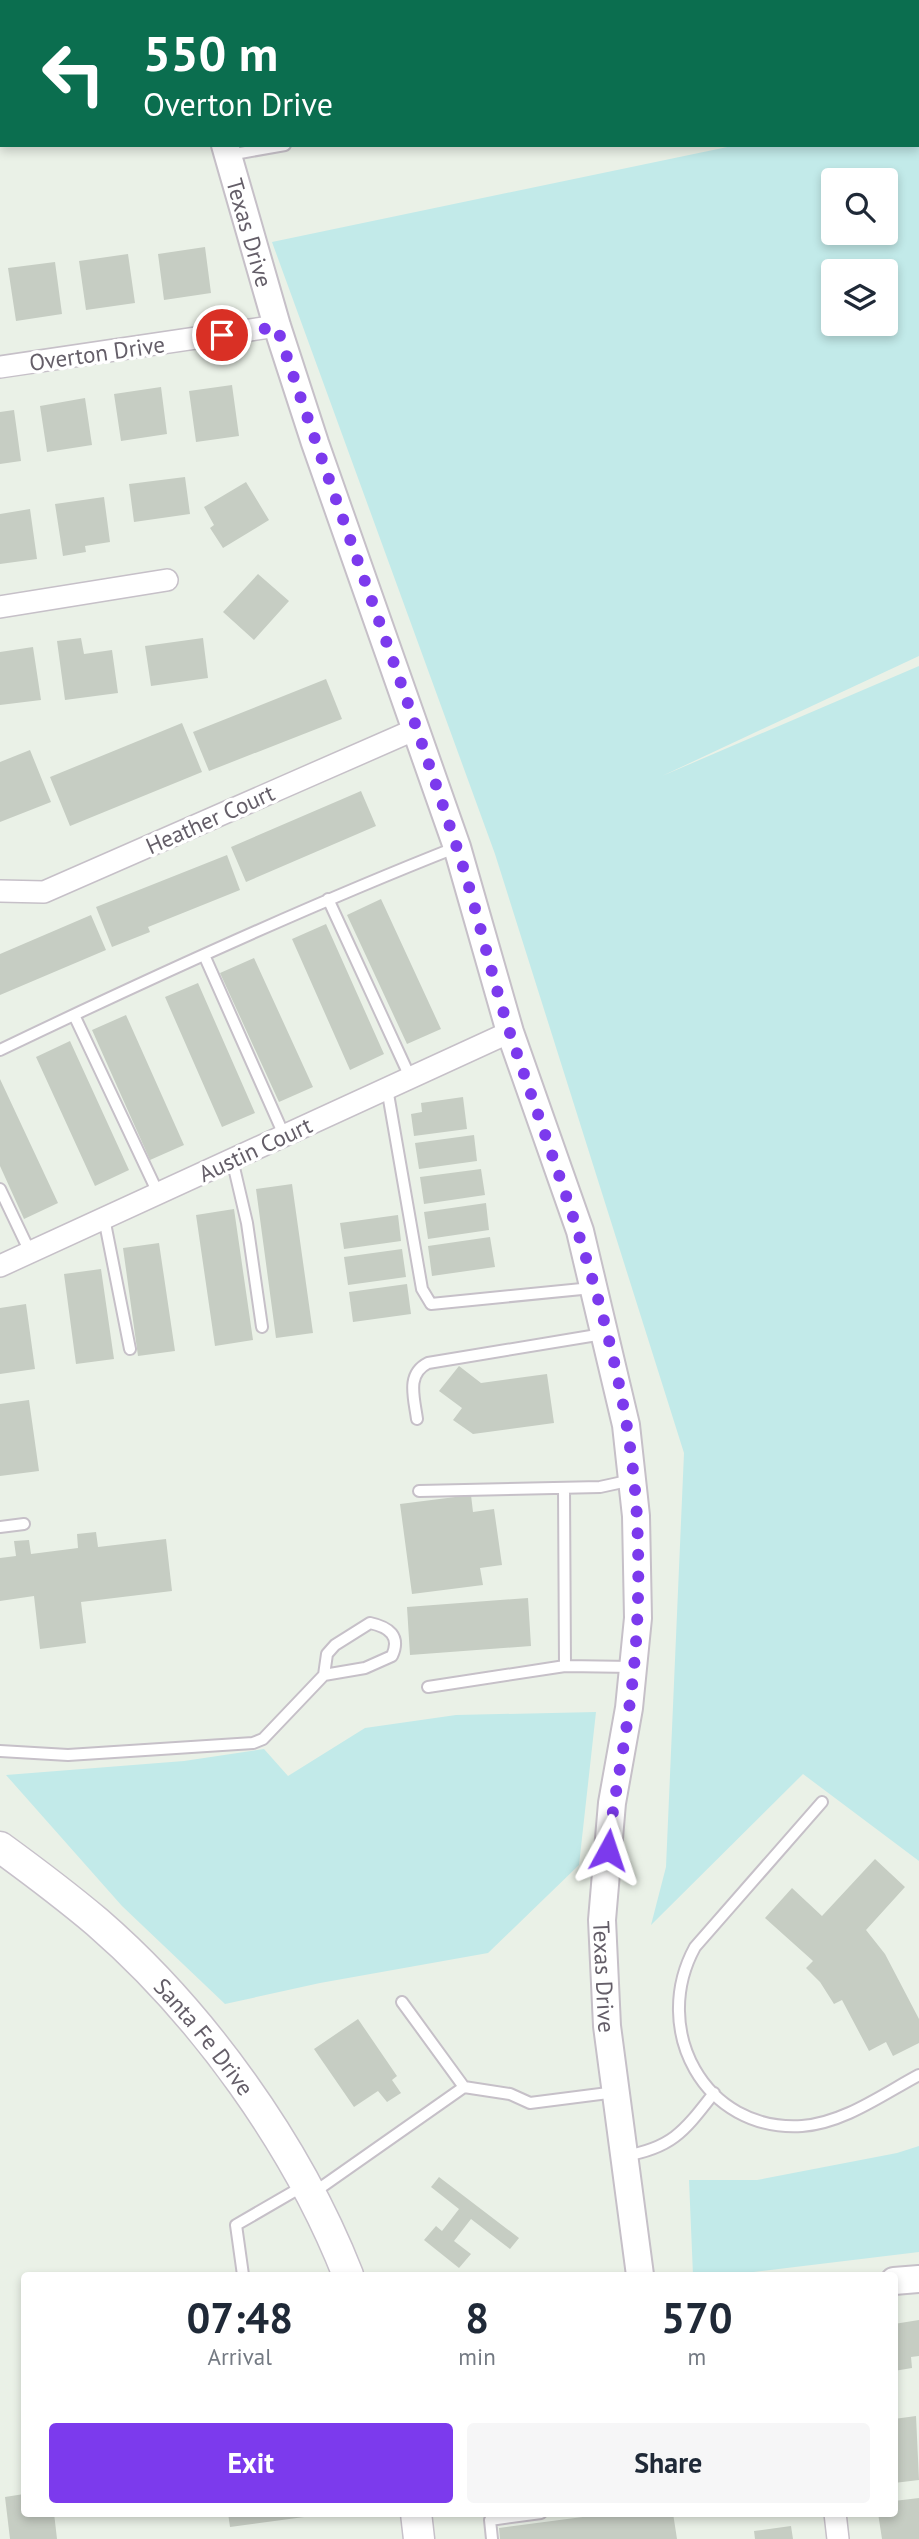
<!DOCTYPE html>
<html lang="en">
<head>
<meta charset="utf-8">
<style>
	body { margin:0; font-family:"PT Sans",sans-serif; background:#f6f6f7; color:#1f2937; height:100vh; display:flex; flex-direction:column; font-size:26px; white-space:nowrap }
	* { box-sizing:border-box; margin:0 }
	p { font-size:23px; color:#747a83 }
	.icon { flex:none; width:38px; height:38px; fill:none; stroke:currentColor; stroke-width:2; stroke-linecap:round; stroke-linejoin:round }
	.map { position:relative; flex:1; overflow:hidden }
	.drawer { position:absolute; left:21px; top:2272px; width:877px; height:245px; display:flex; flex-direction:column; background:#fff; border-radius:7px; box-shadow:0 4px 10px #0003 }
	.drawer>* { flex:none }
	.top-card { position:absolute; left:0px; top:0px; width:920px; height:147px; box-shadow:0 4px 10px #0003; background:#0b6e4f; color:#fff; overflow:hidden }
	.tools { position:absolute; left:821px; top:168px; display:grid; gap:14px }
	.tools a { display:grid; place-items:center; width:77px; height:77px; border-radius:7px; background:#fff; box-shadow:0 4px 10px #0003; font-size:35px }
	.pin { position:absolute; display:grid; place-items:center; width:60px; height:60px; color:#fff; margin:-30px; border:4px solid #fff; border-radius:50%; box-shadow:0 2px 7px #0007 }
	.me { position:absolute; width:77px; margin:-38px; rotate:5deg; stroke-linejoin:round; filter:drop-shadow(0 0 5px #0008) }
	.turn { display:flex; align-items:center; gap:24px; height:147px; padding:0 28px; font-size:32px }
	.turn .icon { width:91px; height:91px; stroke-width:2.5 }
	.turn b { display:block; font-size:49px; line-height:60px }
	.eta { display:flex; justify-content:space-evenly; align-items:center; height:119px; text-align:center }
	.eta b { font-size:42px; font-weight:800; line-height:49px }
	.action { display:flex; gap:14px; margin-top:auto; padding:14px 28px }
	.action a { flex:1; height:80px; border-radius:7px; background:#7c3aed; color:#fff; font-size:28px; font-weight:800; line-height:80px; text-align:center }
	.action a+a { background:#f6f6f7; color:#1f2937 }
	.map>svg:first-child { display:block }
</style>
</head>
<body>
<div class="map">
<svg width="919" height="2539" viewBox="0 0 919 2539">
	<rect width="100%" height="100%" fill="#eaf1e7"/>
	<path fill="#c2eae9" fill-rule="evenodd" d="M732,0H919V656L662,776L919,666V1861L803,1774L651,1925L666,1867L684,1453L495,854L272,242L737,145H919V2H715ZM833,180H886V233H833ZM886,271V324H833V271Z
		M596,1712L579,1865L488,1953L320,1983L225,2004L122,1906L6,1775L184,1761L264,1749L288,1776L365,1728L456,1715Z
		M919,2146V2252L728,2275H693L689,2180H757L897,2153Z"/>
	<path fill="#c6cdc3" d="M205,247L211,293L164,300L158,254Z
		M128,254L135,303L86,310L79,261Z
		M55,262L62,314L16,321L8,268Z
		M232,385L239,436L196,442L189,391Z
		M161,387L167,434L121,441L114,394Z
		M85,398L92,445L47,452L40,406Z
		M14,410L21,461L0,464V412Z
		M185,477L190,514L134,522L129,484Z
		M246,482L269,520L223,548L210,528L214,525L204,507Z
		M104,497L110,542L85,546L86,552L63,556L55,504Z
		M30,509L37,559L0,564V514Z
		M258,574L289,601L254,640L223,612Z
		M81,638L84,654L112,650L118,693L65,700L57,641Z
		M203,638L208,678L151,686L145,646Z
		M33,647L41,700L0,705V652Z
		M326,679L342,719L209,771L193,732Z
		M182,723L202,772L70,826L50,777Z
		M30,750L51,802L0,822V762Z
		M361,791L376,826L246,882L231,847Z
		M227,855L240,890L148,927L150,932L112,947L96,907Z
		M381,899L441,1029L407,1044L347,915Z
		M91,915L106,950L0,995V954Z
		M326,924L384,1054L350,1070L292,939Z
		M254,958L313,1087L279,1102L220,973Z
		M198,983L255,1113L222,1127L165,997Z
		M126,1015L184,1145L150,1160L92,1030Z
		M70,1041L129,1170L95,1186L36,1057Z
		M0,1079L58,1203L24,1219L0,1166Z
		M463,1097L467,1129L414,1136L411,1114L422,1112L421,1103Z
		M474,1135L477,1161L419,1169L415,1143Z
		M481,1169L485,1195L424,1204L420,1177Z
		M292,1184L313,1333L276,1338L256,1189Z
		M486,1203L489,1230L428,1239L424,1212Z
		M234,1209L253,1340L215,1346L196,1215Z
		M398,1215L401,1241L344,1249L340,1223Z
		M490,1237L495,1267L432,1276L428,1246Z
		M159,1243L175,1351L138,1356L123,1248Z
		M402,1249L406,1277L348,1285L344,1257Z
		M101,1269L114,1359L76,1364L64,1274Z
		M407,1284L411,1314L353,1322L349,1292Z
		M26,1304L35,1369L0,1374V1308Z
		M459,1366L481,1383L547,1374L554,1423L473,1434L453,1420L462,1408L439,1391Z
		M29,1400L39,1471L0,1476V1404Z
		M471,1495L473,1512L494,1509L502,1565L480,1568L483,1585L412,1594L400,1504Z
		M96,1532L98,1547L166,1539L172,1591L81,1602L86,1643L40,1649L34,1596L0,1601V1558L16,1556L14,1541L29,1540L31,1554L78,1548L77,1534Z
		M528,1598L531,1646L410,1655L407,1607Z
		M875,1859L905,1887L866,1930L885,1954L919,2019V2043L893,2056L886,2042L869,2051L842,2000L834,2004L820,1982L806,1968L813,1961L765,1918L792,1888L822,1916Z
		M358,2019L397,2076L392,2080L401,2093L387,2102L378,2091L354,2107L314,2049Z
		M439,2177L519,2238L510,2249L471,2219L454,2241L471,2254L459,2268L424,2240L436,2226L442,2231L459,2209L431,2187Z
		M919,2320V2356L911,2357L912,2368L894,2371V2324Z
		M916,2416L919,2480L894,2483V2419Z
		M24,2494V2513H54L57,2539H10L5,2497Z
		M919,2498V2539H882L878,2513H894V2501Z
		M228,2513H319V2515L230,2527Z
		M613,2513H673L677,2539H500L499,2528Z
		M791,2526L793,2539H755L754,2531Z"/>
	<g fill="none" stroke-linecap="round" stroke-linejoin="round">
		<defs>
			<path id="service" d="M266,0V2
				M390,2L392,0
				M229,155L285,145
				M328,899L410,1077
				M204,955L284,1135
				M74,1015L158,1193
				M0,1050C150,978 302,908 457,847
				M387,1088L422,1289L431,1304L592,1288
				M232,1159L247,1223L262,1327
				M0,1189L30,1252
				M104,1218L130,1349
				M417,1419C414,1397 406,1374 428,1363L603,1334
				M564,1488L565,1666
				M419,1491L600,1487L632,1480
				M0,1527L24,1524
				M428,1687L565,1666L633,1667
				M0,1751L68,1755L253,1743L263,1739L324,1675L327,1654L335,1645L370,1623C389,1627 401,1636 392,1656L365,1668L324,1675
				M822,1802L695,1947C650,2029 704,2132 802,2126C844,2123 883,2094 919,2075
				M402,2002L464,2087
				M624,2156C673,2148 685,2130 714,2093
				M313,2193L464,2087L510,2094L530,2103L616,2092
				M243,2275L236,2225L305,2185
				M492,2539L490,2520L541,2513"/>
			<path id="minor" d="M0,367L277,326
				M0,607L167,580
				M0,891L44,892L416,729
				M0,1266L510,1032
				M835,2513L838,2539"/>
			<g id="tertiary">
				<path d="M191,0V2"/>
				<path id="s1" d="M225,145L277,326L315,443L457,847L510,1032L580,1231L626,1425L636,1516L638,1618L629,1708L612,1803L602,1920L607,2026L640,2275"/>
				<path d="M894,2281L919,2279"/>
			</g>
			<g id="secondary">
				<path id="s2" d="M0,1847C33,1871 66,1896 97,1922C202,2013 297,2145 348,2275"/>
				<path d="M416,2513L419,2539"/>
			</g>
		</defs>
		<use href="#service" stroke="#c6c0c8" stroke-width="14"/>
		<use href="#minor" stroke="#c6c0c8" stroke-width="24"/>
		<use href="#tertiary" stroke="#c6c0c8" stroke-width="30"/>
		<use href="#secondary" stroke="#c7c1ca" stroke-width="33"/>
		<use href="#service" stroke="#fff" stroke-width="10"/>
		<use href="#minor" stroke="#fff" stroke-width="21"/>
		<use href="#tertiary" stroke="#fff" stroke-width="26"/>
		<use href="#secondary" stroke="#fff" stroke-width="30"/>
	</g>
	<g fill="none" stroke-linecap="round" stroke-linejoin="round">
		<path stroke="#7c3aed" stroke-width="12" stroke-dasharray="0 21.6" d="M222,335L277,327C334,500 399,671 456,845C477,907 490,973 511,1036C564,1193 628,1350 637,1518C640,1582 638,1646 629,1709C623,1756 613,1802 608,1850"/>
	</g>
	<g text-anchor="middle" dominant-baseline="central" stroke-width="7" stroke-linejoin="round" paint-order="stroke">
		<g font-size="23" fill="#645e68" stroke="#fff">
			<text stroke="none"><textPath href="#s1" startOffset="91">Texas Drive</textPath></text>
			<text transform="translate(97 353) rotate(-8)">Overton Drive</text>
			<text transform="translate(210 819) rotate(-24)">Heather Court</text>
			<text transform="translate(255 1149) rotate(-25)">Austin Court</text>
			<text stroke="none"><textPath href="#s1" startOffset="1897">Texas Drive</textPath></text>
			<text stroke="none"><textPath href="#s2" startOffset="280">Santa Fe Drive</textPath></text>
		</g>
	</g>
</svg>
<div class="tools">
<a><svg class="icon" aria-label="search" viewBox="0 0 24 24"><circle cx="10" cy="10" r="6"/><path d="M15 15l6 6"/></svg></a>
<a><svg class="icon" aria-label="layers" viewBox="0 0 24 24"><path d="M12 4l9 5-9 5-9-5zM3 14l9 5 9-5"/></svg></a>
</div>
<div class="pin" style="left:222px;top:335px;background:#d93025"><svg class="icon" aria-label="arrive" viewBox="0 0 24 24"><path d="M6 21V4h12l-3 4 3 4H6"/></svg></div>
<svg class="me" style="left:608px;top:1850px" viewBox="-20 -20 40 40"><path d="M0-17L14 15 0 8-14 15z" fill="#7c3aed" stroke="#fff" stroke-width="4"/></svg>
<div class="top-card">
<div class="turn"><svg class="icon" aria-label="left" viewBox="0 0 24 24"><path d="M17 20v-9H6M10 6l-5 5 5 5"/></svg><div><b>550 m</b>Overton Drive</div></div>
</div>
<section class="drawer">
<div class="eta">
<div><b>07:48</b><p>Arrival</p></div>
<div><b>8</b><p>min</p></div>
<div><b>570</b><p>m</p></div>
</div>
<div class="action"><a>Exit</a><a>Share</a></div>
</section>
</div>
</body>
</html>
